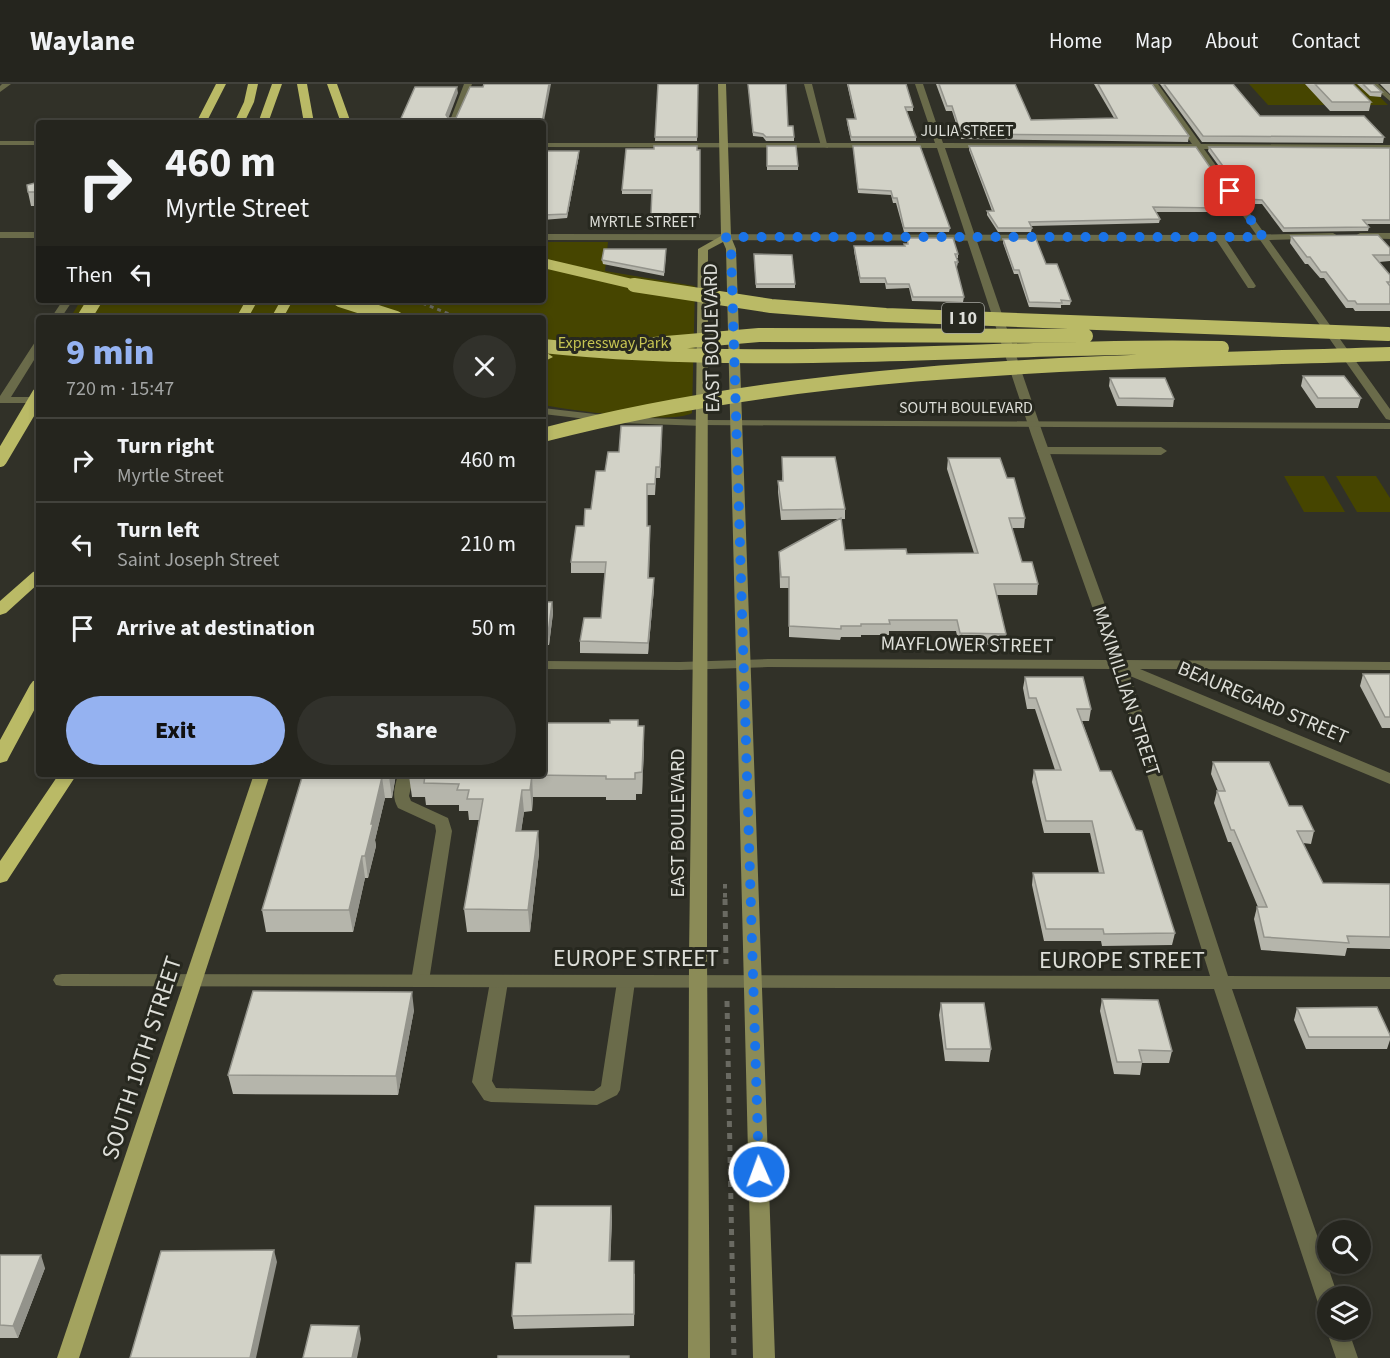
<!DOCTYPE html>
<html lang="en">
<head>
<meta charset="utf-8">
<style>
	body { margin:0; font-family:"Source Sans 3",sans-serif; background:#31312b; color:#f1f3f6; height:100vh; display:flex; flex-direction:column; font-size:22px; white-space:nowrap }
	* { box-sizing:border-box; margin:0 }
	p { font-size:20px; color:#a3a5a4 }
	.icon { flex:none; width:33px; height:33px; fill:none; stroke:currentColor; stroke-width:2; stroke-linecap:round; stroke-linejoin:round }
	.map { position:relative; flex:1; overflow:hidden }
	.panel { position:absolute; left:36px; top:231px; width:510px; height:462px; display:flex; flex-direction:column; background:#25251e; border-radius:6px; box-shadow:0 3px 9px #0003,0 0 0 2px #42423c }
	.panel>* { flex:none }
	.banner { position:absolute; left:36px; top:36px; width:510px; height:183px; border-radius:6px; box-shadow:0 3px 9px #0003,0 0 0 2px #42423c; background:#25251e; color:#f1f3f6; overflow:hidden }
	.fabs { position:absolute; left:1317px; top:1136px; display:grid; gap:12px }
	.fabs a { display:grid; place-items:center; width:54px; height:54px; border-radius:50%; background:#25251e; box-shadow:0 3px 9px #0003,0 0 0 2px #42423c; font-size:30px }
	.pin { position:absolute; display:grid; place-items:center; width:51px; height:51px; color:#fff; margin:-26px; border-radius:12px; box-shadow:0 3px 9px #0006 }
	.me { position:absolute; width:66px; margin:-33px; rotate:358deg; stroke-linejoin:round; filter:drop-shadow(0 0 4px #0008) }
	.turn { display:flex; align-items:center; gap:21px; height:126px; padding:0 30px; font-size:27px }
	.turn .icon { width:78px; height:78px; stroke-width:2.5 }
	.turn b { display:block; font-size:42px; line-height:51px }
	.then { display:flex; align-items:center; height:57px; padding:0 30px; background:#0003; gap:12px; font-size:22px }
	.round { display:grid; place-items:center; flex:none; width:63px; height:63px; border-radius:32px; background:#31312b }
	.summary { display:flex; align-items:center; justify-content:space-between; height:102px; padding:0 30px }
	h1 { font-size:36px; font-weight:800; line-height:45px; color:#95b2f1 }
	.action { display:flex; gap:12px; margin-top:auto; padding:12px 30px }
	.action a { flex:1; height:69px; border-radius:36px; background:#95b2f1; color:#111; font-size:24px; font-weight:800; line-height:69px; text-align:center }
	.action a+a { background:#31312b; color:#f1f3f6 }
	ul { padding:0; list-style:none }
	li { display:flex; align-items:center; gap:18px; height:84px; padding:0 30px; border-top:2px solid #42423c }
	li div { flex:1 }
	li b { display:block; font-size:22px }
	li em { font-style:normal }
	header { display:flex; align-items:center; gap:36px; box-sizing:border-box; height:84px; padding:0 30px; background:#25251e; border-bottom:2px solid #42423c }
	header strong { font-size:28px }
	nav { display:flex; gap:33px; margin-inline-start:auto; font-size:21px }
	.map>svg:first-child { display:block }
</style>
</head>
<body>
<header>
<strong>Waylane</strong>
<nav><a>Home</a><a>Map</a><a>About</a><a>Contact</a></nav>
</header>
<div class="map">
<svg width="1390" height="1274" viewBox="0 0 1390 1274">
	<rect width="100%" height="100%" fill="#313128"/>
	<path fill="#464500" d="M1249,0H1367L1388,21H1268Z
		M543,158H608L605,187L695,202L692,329C671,341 570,326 543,321V234H70L81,216H543Z
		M1284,392H1324L1345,428H1304Z
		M1336,392H1376L1390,414V428H1357Z"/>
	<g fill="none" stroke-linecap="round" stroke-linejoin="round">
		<path stroke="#6a6a62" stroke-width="3" stroke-dasharray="4 4" stroke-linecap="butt" d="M415,216L459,234"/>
		<path stroke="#6a6a62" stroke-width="4" stroke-dasharray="4.5 4.5" stroke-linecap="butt" d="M725,800V816"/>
		<path stroke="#6a6a62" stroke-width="5" stroke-dasharray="6 6" stroke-linecap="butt" d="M725,815L726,880
			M727,917L734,1274"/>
		<path fill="#6a6b4a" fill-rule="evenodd" d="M804,0H812L828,64L821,62Z
			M1217,152H1223L1256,202L1254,204H1248L1215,154Z
			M1043,363H1161L1167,367L1161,371L1039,370L1037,367Z
			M398,690H414L409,712L411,717L448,734L452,747L429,897L426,902L420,903L414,902L411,897L436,747L435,741L398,724C391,712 395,703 398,690Z
			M499,892L505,893L508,898L492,997L496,1004L594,1007L601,1002L617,898L620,893L626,892L632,893L635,898L620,1006L617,1011L597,1021L491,1018L484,1016L472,998L490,898L493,893Z"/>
		<path fill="#6a6b4a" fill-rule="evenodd" d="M2,0H11L0,8V2Z
			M464,0H472L457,39H449Z
			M915,0H923L943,59L1192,60L1150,0H1158L1201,60L1390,61V65H1204L1390,325V336L1386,335L1196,65L945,64L1043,350L1125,576L1390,578V586L1140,585L1390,689V700L1130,592L1228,892L1390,893V905H1232L1338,1212H1328V1225L1320,1223L1317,1216L1214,905L62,902L56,901L53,896L56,891L62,890L1210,892L1114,585L768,583L680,586L543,585V577L680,578L768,575L1111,576L1031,350L937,64L543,63V59H935Z
			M1370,0H1378L1390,11V17Z
			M0,57H39V61H0Z
			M63,216H73L61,234H51Z
			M39,257V268L11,313H39V319H0V312L35,258Z
			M543,324L621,333L703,336L709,339L703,342L621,339L543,330Z
			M1328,1242V1245H1348L1358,1274H1336L1326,1245Z"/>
		<path fill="#6a6b4a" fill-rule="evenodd" d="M0,148H39V154H0Z
			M1333,149L1338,152L1336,154L1242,157L543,156V150L1242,151Z
			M1360,149H1390V155L1357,154L1355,152Z
			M703,336L1390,339V345L699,341L697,339Z"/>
		<path fill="#8b8b57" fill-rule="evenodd" d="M718,0H726L731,153L736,165L775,1274H753L726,165L723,158L708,166L707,873L710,1274H688L689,873L698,165L721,152Z"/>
		<path fill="#a3a35f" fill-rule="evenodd" d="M254,690H270L79,1274H57Z"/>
		<path fill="#baba66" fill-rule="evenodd" d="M216,0H226L206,39H196Z
			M248,0H258L254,18L244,39H234L244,18Z
			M272,0H282L268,39H258Z
			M297,0H307L314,39H304Z
			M327,0H337L351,39H341Z
			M246,216H258L248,234H236Z
			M281,216H293L283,234H271Z
			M547,269L553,273L543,278V270Z
			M39,486V499L6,529L0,531V517L33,488Z
			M39,596V617L9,673L7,677L0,679V656L30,601L33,597Z
			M59,690H77L7,797L0,799V777Z"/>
		<path stroke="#baba66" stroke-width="10" d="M543,179L641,202"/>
		<path stroke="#baba66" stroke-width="14" d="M634,201L771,222L886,231L1388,250
			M340,216L396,234
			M84,234L95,216
			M543,262C768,286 996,260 1222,264
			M631,262L759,251L1086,252
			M543,351C818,279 1107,279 1390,270
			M0,376L39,310"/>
	</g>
	<path fill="#b5b5ab" d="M658,0H698L697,57H655Z
		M748,0H786L788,42L794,53V57H766L763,53L753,52Z
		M847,0H906L913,23V27H906L916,53V57H851L847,39V35H855Z
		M936,0H1015L1031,36L1114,34L1094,0H1152L1189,52L1188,58L961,55L952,27H946Z
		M1160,0H1233L1260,32L1384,53L1383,59L1202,58Z
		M1305,0H1353L1371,18L1369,27H1330Z
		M1357,0H1373L1382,8L1381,13L1370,12Z
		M1380,0H1390V10Z
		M767,62L798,82V86H767Z
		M853,62L950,144L949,148H904L896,119H893L891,111L858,109Z
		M969,62L1232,115V120H1214L1217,124L1216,128H1156L1160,135L1159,139L1031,142L1032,144L1031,148H998L987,131V127H992L969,66Z
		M1209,63L1390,64V140H1366L1369,143L1368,147L1283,148L1262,120H1246L1208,67Z
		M697,66H700V134H651L652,110H622V106Z
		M543,67L579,71L567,134L543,136Z
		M39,98V122H31L28,108Z
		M1291,152L1390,164V177L1379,178L1390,191V227H1355L1353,224H1346L1324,194H1320L1308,180H1305L1290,159Z
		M907,154L958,170V174H956L958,178L957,183H956L964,213L963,218L912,217L909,204L886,205L885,199H860L854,167V162H904V160H907Z
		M1003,155L1046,180L1071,217L1070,221H1061V224L1029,223L1018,190H1014L1003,159Z
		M666,170L664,192L603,180L602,176Z
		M754,175L795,200V204H756Z
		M1303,292L1361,314L1358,324H1316L1301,302Z
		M1110,294L1174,315L1173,323L1117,322L1109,302Z
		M662,352L660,394H656L655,411H647V442L650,453L649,494H654V505L648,570L580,569V557L601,534L605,489H571V478L584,442L591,425L605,387L619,368Z
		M782,373L845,425V435H841L845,466L907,470L974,469L947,385L948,374L1007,394L1025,434L1024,444H1012L1022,478L1038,500L1037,511H997L1006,550L1005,561L959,560L956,547H889V551H861V553H841L840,556L789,553V504H780L779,468L838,435L781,436L778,408V397H782Z
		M543,518H552L553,529L549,561H543Z
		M1363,590H1390V644H1382L1360,602Z
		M1025,593L1091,625L1089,637H1082L1100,687L1175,849L1172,861L1102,862L1101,857H1044L1032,801L1033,789H1099L1090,749H1044L1032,698L1034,686H1055L1035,625H1027L1023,604Z
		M639,642L644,663L642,710H636V716H606V713H533L532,727L524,728L521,747H538L539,769L530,848H467L464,825L479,736H469L468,727H459V721H426L425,713H412L409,692Z
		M1213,678L1289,722L1314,747L1311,760L1303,759L1323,799L1390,800V865L1347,864L1345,872L1261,866L1254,835L1257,823H1258L1231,758H1228L1214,719L1217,707H1218L1211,690Z
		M303,690H396L392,714H385L375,756L376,762L368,794H365L353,848H266L262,826Z
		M1102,915L1172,967L1169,979H1142L1140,991L1114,990L1100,927Z
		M941,919L991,965L989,978L945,977L939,931Z
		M1297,924L1390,951V956L1387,965H1306L1294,936Z
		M414,926L398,1011L233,1010L228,991Z
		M611,1122L612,1135L610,1177L635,1190L634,1242L514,1245L512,1232L531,1179Z
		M0,1171L45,1184L18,1254H0Z"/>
	<path fill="#93938b" d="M549,0H551L543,42V39H542Z
		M457,3L458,9L447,38L446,31Z
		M579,67V71L567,134V130Z
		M654,494V505L648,570V559Z
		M552,518L553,529L549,561L548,550Z
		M644,642V663L642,710V688Z
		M390,690H396L392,714L389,693Z
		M532,691L533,713L532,727L530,706Z
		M382,693L385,714L375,756L376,762L368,794L365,772L371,740Z
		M522,706L524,728L518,769L516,747Z
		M538,747L539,769L530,848L528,826Z
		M362,772L365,794L353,848L349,826Z
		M412,908L414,926L398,1011L396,992Z
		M611,1122L612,1135L610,1190L609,1177Z
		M274,1166L277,1178L256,1274H250Z
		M41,1171L45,1184L18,1254L13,1242Z
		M359,1242L361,1255L357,1274H352Z"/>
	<path fill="#d2d2c7" stroke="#93938b" stroke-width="1.5" d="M484,0H549L542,39H399L415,3H457L446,31L448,34H456L470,3H483Z
		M658,0H698L697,53H655Z
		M748,0H786L788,42H793L794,53H766L763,50L753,48Z
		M848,0H906L913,23H905L916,53H851L847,35H856Z
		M939,0H1015L1031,36L1117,34L1098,0H1152L1189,52L961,50L952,22H947Z
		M1164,0H1233L1260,32H1364L1384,53L1203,52Z
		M1315,0H1353L1371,18H1332Z
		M1363,0H1373L1382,8H1371Z
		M654,62H697V66H700V130H651L652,106H622L626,65H654Z
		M767,62H796L798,82H767Z
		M853,62H920L950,144H904L897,114H893L891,107L858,105Z
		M969,62L1196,63L1232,115H1211L1217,124L1153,123L1160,135L1029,138L1032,144H998L987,127H994Z
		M1209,63L1390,64V136H1363L1369,143L1284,144L1262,116L1247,115Z
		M543,67H579L567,130L543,131Z
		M39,98V108H28L27,101Z
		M1378,151L1390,164V171H1373L1390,191V198H1387L1390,202V220H1357L1355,217H1348L1326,188H1321L1310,173H1307L1291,152Z
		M907,154H953L958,170H955L958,178H955L964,213H913L909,200H887L885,194H860L854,162H905L904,160H908Z
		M1003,155H1036L1046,180H1057L1071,217L1061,216L1062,219L1029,218L1019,186H1014Z
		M604,165H666L664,188L602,176Z
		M754,170L792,171L795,200H756Z
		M1303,292H1344L1361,314H1318Z
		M1110,294H1165L1174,315L1119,314Z
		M621,342H662L660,383H656L655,400H647V442H650L648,494H654L648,559L580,557L584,534H601L606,478H571L576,442H584L585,425H591L596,387H605L608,368H619Z
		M782,373H835L845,425L782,426L778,397H783Z
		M948,374H1000L1007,394H1014L1025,434H1009L1022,478H1032L1038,500H994L1006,550L960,549L957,536H889L890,540H861V542H841V545L789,542V493H781L779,468L841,434L845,466L906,465L907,470L978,469Z
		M543,518H552L548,550H543Z
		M1363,590H1390V633H1385Z
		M1025,593H1083L1091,625H1077L1100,687H1111L1136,746L1142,747L1175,849L1104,850L1103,845H1046L1033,789H1104L1092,737H1046L1034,686H1061L1036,614H1029Z
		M610,636H638V642H644L642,688L635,689V695H606V692L532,691L530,706H522L516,747H538L528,826L464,825L483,715H467L469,706H457L459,700L424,699L425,691L409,692L410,690H543V639H610Z
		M1213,678H1269L1289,722H1302L1314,747H1297L1323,799L1390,800V853L1347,852L1349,859L1264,853L1257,823H1267L1234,746H1231L1217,707H1225Z
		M303,690H390L389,693H382L371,740H373L365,772H362L349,826H262Z
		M253,907L412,908L396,992L228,991Z
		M1102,915L1158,916L1172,967L1139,966L1142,978H1117Z
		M941,919H984L991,965H946Z
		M1377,923L1390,951V953H1309L1297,924Z
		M535,1122H611L609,1177H634V1230L512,1232L516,1179H531Z
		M274,1166L250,1274H130L161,1167Z
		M0,1171H41L13,1242L0,1241Z
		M311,1241L359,1242L352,1274H303Z
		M498,1272H629V1274H498Z"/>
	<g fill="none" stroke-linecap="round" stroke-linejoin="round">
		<path stroke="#1a73e8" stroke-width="10" stroke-dasharray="0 18" d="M759,1088L731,165L726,153H1263L1230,107"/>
	</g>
	<g text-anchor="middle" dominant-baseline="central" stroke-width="6" stroke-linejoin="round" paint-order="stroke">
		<g font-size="16" fill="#ddded8" stroke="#27281f">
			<text x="967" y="47">JULIA STREET</text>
			<text x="643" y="138">MYRTLE STREET</text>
			<text x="966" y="324">SOUTH BOULEVARD</text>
		</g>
		<g font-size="16" fill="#c6c452" stroke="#27281f">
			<text x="613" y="259">Expressway Park</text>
		</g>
		<rect fill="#27281f" stroke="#a6a7a0" stroke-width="1.5" x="942" y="219" width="42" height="30" rx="4.5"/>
		<g font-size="18" font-weight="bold" fill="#ddded8">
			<text x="963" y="234">I 10</text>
		</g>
		<g font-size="20" fill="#ddded8" stroke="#27281f">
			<text transform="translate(712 254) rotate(-91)">EAST BOULEVARD</text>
			<text transform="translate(967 561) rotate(1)">MAYFLOWER STREET</text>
			<text transform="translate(1126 607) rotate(72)">MAXIMILLIAN STREET</text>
			<text transform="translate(1263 619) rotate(23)">BEAUREGARD STREET</text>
			<text transform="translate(678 739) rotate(-90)">EAST BOULEVARD</text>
		</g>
		<g font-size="24" fill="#ddded8" stroke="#27281f">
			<text x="636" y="874">EUROPE STREET</text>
			<text x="1122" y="876">EUROPE STREET</text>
			<text transform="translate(142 974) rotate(-72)">SOUTH 10TH STREET</text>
		</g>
	</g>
</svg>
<div class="fabs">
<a><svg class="icon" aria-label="search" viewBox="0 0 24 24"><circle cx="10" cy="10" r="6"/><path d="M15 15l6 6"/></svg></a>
<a><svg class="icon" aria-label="layers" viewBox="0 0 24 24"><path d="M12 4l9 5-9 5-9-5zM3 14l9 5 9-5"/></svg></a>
</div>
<div class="pin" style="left:1230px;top:107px;background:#d93025"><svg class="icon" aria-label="arrive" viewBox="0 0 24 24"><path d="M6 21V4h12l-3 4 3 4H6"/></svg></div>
<svg class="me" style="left:759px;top:1088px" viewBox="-20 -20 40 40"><circle r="17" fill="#1a73e8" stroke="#fff" stroke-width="3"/><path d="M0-11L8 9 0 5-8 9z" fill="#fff"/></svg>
<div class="banner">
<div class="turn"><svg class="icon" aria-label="right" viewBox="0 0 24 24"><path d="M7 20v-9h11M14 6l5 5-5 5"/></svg><div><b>460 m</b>Myrtle Street</div></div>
<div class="then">Then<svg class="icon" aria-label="left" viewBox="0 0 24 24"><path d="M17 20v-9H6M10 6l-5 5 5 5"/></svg></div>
</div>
<section class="panel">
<div class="summary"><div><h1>9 min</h1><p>720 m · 15:47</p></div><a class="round"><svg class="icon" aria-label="close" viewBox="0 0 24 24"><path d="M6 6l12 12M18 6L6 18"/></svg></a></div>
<ul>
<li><svg class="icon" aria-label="right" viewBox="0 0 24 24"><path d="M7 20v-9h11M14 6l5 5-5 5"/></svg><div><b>Turn right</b><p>Myrtle Street</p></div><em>460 m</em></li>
<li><svg class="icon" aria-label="left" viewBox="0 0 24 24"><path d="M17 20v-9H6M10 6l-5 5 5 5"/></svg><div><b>Turn left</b><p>Saint Joseph Street</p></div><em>210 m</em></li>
<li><svg class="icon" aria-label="arrive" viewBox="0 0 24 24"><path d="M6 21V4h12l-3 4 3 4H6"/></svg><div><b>Arrive at destination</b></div><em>50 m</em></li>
</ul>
<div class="action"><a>Exit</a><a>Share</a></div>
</section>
</div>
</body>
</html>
